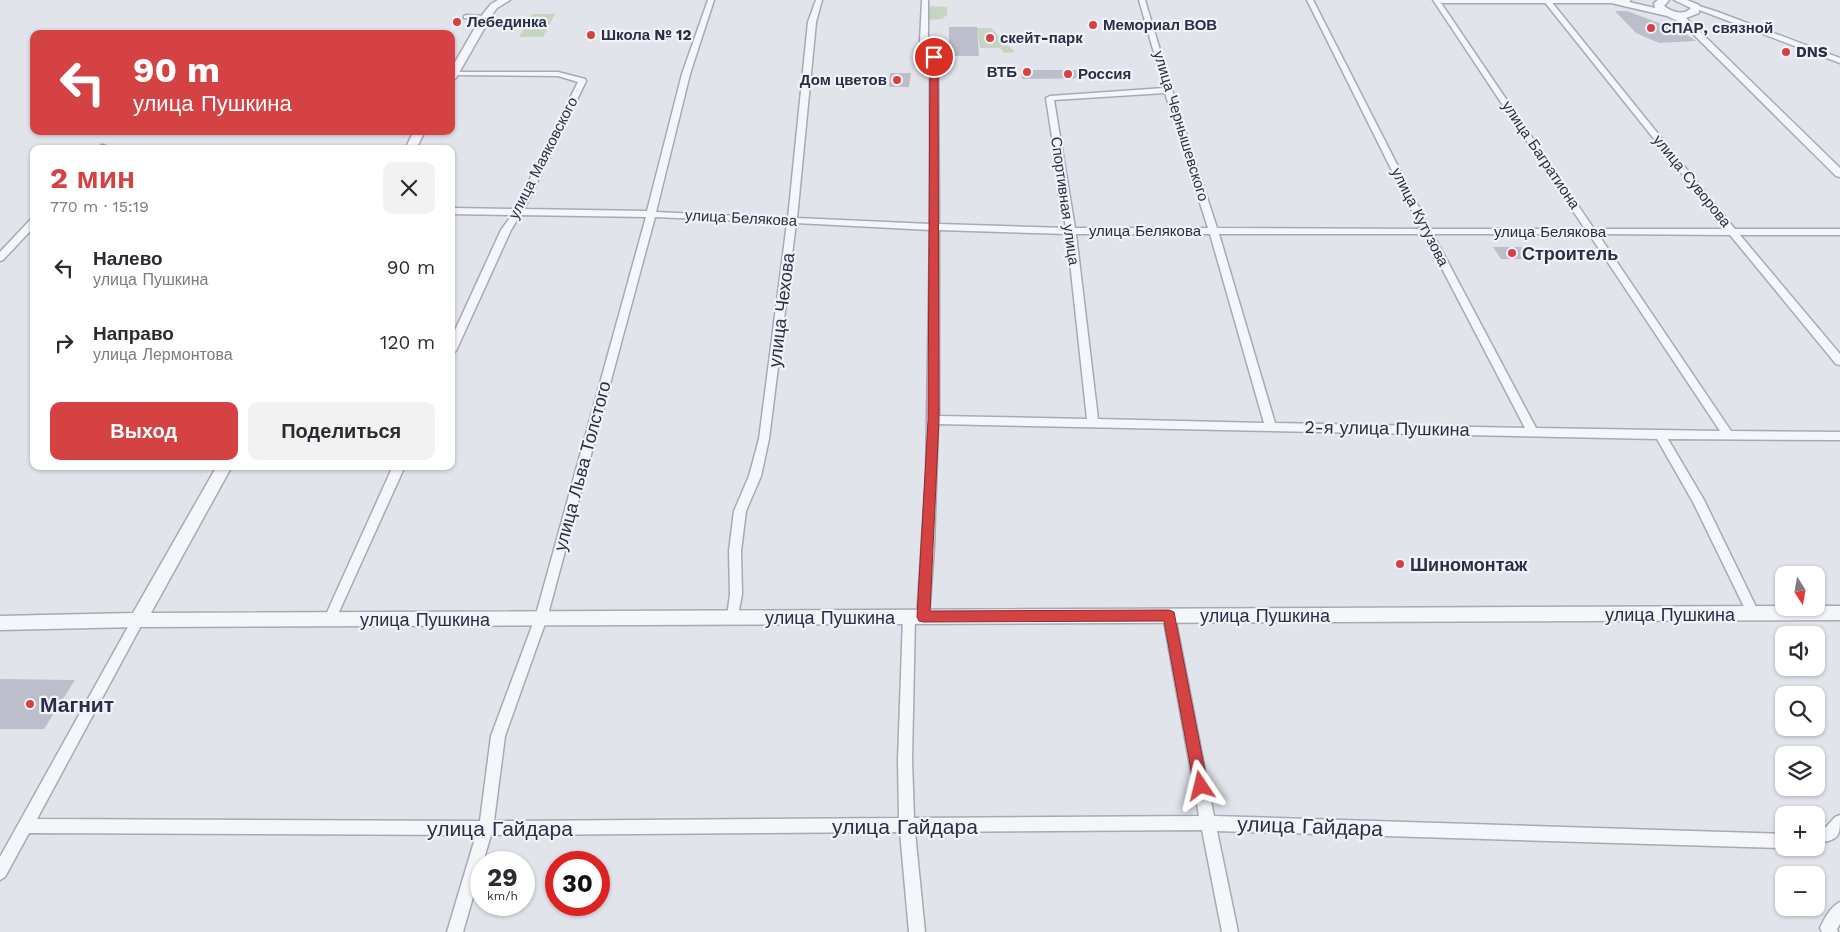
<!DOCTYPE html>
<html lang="ru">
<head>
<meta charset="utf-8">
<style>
	body { margin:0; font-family:"Work Sans",sans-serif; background:#f2f2f3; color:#2b2b33; height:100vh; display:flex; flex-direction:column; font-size:19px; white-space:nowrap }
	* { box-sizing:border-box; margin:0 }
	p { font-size:16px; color:#7c7c81 }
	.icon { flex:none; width:28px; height:28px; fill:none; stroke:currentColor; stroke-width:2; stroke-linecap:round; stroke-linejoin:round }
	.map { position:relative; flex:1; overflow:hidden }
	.drawer { position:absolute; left:30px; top:145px; width:425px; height:325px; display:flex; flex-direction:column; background:#fff; border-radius:10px; box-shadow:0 1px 4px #0004 }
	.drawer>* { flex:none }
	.hud { position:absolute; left:30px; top:30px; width:425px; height:105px; border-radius:10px; box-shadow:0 1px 4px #0004; background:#d44244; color:#fff; overflow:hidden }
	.needle { width:32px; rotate:169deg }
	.buttons { position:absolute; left:1775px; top:566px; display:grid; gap:10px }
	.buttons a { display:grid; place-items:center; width:50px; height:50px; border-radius:10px; background:#fff; box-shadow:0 1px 4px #0004; font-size:25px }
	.speed { position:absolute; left:470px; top:851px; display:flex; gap:10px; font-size:25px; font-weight:700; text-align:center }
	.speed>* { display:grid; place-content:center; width:65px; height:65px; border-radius:50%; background:#fff; box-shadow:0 1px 4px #0004; line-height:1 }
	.speed small { font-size:12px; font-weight:400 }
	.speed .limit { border:8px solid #d22; background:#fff; color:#111 }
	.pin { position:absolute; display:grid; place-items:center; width:42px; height:42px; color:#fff; margin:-21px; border:2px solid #fff; border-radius:50%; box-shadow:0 1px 5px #0007 }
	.me { position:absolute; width:55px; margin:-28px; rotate:350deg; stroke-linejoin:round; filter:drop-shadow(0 0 4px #0008) }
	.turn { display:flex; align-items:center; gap:18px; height:105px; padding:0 20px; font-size:22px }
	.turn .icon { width:65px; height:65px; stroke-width:2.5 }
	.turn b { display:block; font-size:35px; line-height:42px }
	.round { display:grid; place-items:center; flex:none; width:52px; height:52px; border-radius:10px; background:#f2f2f3 }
	.overview { display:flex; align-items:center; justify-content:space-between; height:85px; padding:0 20px }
	h1 { font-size:30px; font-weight:700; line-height:38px; color:#d44244 }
	.button { display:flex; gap:10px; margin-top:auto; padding:10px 20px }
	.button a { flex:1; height:58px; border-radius:10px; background:#d44244; color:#fff; font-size:20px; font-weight:700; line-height:58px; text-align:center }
	.button a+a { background:#f2f2f3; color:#2b2b33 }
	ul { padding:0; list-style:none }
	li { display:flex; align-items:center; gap:15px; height:75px; padding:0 20px }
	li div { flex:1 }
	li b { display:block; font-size:19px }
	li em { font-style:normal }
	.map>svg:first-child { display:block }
</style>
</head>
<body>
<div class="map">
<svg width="1840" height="932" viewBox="0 0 1840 932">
	<rect width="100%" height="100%" fill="#e2e4eb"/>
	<path fill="#c5d5c2" d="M926,6L947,7V15L942,19L926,20Z
		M532,14H555L543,37H519Z
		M977,28H991L1015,52L1004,53L1000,48H980Z"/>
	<path fill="#bcbfcb" d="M1615,11H1627L1683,32L1696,41L1659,43L1636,33Z
		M949,27H977L979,56H949Z
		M1021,70H1113L1115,78L1022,79Z
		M890,73H911L909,87H889Z
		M1493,247H1522L1530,259H1501Z
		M0,679L75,680L44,729H0Z"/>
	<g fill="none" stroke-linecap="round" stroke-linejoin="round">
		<defs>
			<path id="minor" d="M708,0H714L690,74L656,212L788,218L808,22L816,0H822L816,22L797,218L930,224V57L920,41L922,0H928V41L938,57L939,224L1066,228L1046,98L1050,96L1164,88L1139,0H1145L1172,90L1217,228L1421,229L1307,0H1313L1430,229H1585L1433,0H1439L1594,229H1726L1543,0H1550L1735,229H1840V235H1740L1840,354V365L1836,364L1730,235L1598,234L1731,431L1840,432V440L1668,439L1704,500L1759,613L1757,617L1753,618L1749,617L1693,502L1657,439L938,424L934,547L929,617L927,621L923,622L919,621L917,617L926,477L930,230L796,223L769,439L761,476L746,511L741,551L742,594L737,621L733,622L729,621L727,617L730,594L729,551L734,511L749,476L759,439L787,223L655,217L547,618L505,736L494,821L899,818L898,760L903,617L905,613L909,612L913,613L915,617L912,760L914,818L1199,816L1163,616L1165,612L1169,611L1173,612L1175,616L1214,816L1784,834V848H1786H1784L1217,831L1238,932H1222L1202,830L915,832L925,932H909L900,832L491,835L483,862H481V869L463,932H447L476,835L29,833L5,877L0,880V857L134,616L138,615L142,616L144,620L142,624L37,819L480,821L491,736L535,618L646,217L520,215L511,230L456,351L451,354V339L501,230L512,215L451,214V208L515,209L578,82L558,76L454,75H451V72H558L585,79L586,81L524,209L647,211L682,74ZM1165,93L1208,228H1075L1054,100ZM939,230L1067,234L1087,419L939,416ZM1076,234H1210L1264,423L1098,419ZM1219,234H1424L1525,428L1275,423ZM1433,234H1589L1720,431L1536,428Z
				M1696,5L1718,12L1840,58V63L1694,8L1693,7Z
				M466,15L486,16L490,18L486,20L464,18V16Z
				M101,145H104L108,147L107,149H99Z
				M34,218V227L3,260L0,261V252L31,219Z
				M393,466H405L334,623L330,624L326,623L324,619Z
				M1840,815C1840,837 1840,840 1816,843V829L1826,827L1835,817Z
				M1840,902V924L1837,929L1838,932H1822L1820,928C1824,919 1831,906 1840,902Z"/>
			<path id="tertiary" d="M498,0H510L497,8L492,15L456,78L451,81V69L483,14L491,4Z
				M1437,0H1631L1629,2L1655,8L1654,3L1658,0H1669L1664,6C1672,12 1684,16 1691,8L1674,0H1687L1699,5V13L1686,18L1840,168V177L1836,176L1682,23L1667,16L1611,3H1442Z
				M414,131H425L416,149H405Z
				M217,466H232L151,613L1784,606V608H1816V606H1840V620L138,627L0,630V616L133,613Z"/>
		</defs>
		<use href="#minor" stroke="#a7aab6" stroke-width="3"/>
		<use href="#tertiary" stroke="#a7aab6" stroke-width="3"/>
		<use href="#minor" fill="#f5f6f9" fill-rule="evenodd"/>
		<use href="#tertiary" fill="#f5f6f9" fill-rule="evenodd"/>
	</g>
	<path fill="#d44244" stroke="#8a2b2c" d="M934,55L938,57L939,420L930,611L1169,610L1174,612L1208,786L1206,791L1201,793L1196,791L1194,786L1164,621L923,622L919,621L917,617L928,420L930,57Z"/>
	<g fill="#d44244" stroke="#f2f3f8" stroke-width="2">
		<circle cx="457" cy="22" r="5"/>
		<circle cx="1093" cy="25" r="5"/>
		<circle cx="1651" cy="28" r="5"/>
		<circle cx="591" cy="35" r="5"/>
		<circle cx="990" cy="38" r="5"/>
		<circle cx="1786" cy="52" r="5"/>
		<circle cx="1027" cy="72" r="5"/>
		<circle cx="1068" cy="74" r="5"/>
		<circle cx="897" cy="80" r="5"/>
		<circle cx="1512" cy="253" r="5"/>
		<circle cx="1400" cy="564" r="5"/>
		<circle cx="30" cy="704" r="5"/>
	</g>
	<g text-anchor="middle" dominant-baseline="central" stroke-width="4.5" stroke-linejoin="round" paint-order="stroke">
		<g font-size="15" font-weight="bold" fill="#292f44" stroke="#f2f3f8" text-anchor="start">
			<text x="467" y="22">Лебединка</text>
			<text x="1103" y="25">Мемориал ВОВ</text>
			<text x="1661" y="28">СПАР, связной</text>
			<text x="601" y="35">Школа № 12</text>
			<text x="1000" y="38">скейт-парк</text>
			<text x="1796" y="52">DNS</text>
			<text x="1017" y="72" text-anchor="end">ВТБ</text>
			<text x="1078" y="74">Россия</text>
			<text x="887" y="80" text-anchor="end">Дом цветов</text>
		</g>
		<g font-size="15" fill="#292f44" stroke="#f2f3f8">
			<text transform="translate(1181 126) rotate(73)">улица Чернышевского</text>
			<text transform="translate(1541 155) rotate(56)">улица Багратиона</text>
			<text transform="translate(543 158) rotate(-63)">улица Маяковского</text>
			<text transform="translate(1692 181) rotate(51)">улица Суворова</text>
			<text transform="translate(1065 201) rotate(82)">Спортивная улица</text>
			<text transform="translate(1420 217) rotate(63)">улица Кутузова</text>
			<text transform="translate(741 218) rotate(3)">улица Белякова</text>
			<text x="1145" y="231">улица Белякова</text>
			<text x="1550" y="232">улица Белякова</text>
		</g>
		<g font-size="18" font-weight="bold" fill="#292f44" stroke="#f2f3f8" text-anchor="start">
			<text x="1522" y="253">Строитель</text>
			<text x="1410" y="564">Шиномонтаж</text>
		</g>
		<g font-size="18" fill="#292f44" stroke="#f2f3f8">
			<text transform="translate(781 310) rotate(-83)">улица Чехова</text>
			<text transform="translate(1387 428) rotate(1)">2-я улица Пушкина</text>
			<text transform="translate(582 466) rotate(-75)">улица Льва Толстого</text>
			<text x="1670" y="614">улица Пушкина</text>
			<text x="1265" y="615">улица Пушкина</text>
			<text x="830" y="617">улица Пушкина</text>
			<text x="425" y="619">улица Пушкина</text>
		</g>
		<g font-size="21" font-weight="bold" fill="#292f44" stroke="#f2f3f8" text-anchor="start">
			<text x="40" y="704">Магнит</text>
		</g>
		<g font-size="21" fill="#292f44" stroke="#f2f3f8">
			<text x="905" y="826">улица Гайдара</text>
			<text transform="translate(1310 826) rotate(2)">улица Гайдара</text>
			<text x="500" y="828">улица Гайдара</text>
		</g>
	</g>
</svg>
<div class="buttons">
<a><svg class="needle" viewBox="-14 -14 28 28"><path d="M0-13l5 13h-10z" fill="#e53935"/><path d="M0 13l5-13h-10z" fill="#7c7c81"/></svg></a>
<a><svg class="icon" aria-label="sound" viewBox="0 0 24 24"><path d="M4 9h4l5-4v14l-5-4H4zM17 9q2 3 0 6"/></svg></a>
<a><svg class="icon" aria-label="search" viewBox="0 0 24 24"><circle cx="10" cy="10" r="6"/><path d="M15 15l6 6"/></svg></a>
<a><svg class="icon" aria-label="layers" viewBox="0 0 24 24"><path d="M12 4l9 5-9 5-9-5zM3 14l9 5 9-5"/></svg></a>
<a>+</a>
<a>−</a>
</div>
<div class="speed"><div>29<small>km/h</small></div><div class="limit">30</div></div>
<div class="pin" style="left:934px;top:57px;background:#d93025"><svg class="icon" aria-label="arrive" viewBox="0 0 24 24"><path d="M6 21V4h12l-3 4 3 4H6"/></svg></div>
<svg class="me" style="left:1201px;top:786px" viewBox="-20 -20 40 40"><path d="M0-17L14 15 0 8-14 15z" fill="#d44244" stroke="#fff" stroke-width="4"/></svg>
<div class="hud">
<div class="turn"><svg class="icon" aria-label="left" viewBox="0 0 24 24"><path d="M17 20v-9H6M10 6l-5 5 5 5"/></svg><div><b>90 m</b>улица Пушкина</div></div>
</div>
<section class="drawer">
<div class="overview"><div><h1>2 мин</h1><p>770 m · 15:19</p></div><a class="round"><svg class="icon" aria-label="close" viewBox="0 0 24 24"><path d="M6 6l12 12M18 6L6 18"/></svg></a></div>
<ul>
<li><svg class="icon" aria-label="left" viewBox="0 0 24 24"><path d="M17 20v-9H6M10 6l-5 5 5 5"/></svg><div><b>Налево</b><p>улица Пушкина</p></div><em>90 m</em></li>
<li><svg class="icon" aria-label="right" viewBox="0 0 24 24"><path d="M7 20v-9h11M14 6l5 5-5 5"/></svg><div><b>Направо</b><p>улица Лермонтова</p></div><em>120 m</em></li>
</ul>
<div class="button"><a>Выход</a><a>Поделиться</a></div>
</section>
</div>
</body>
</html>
